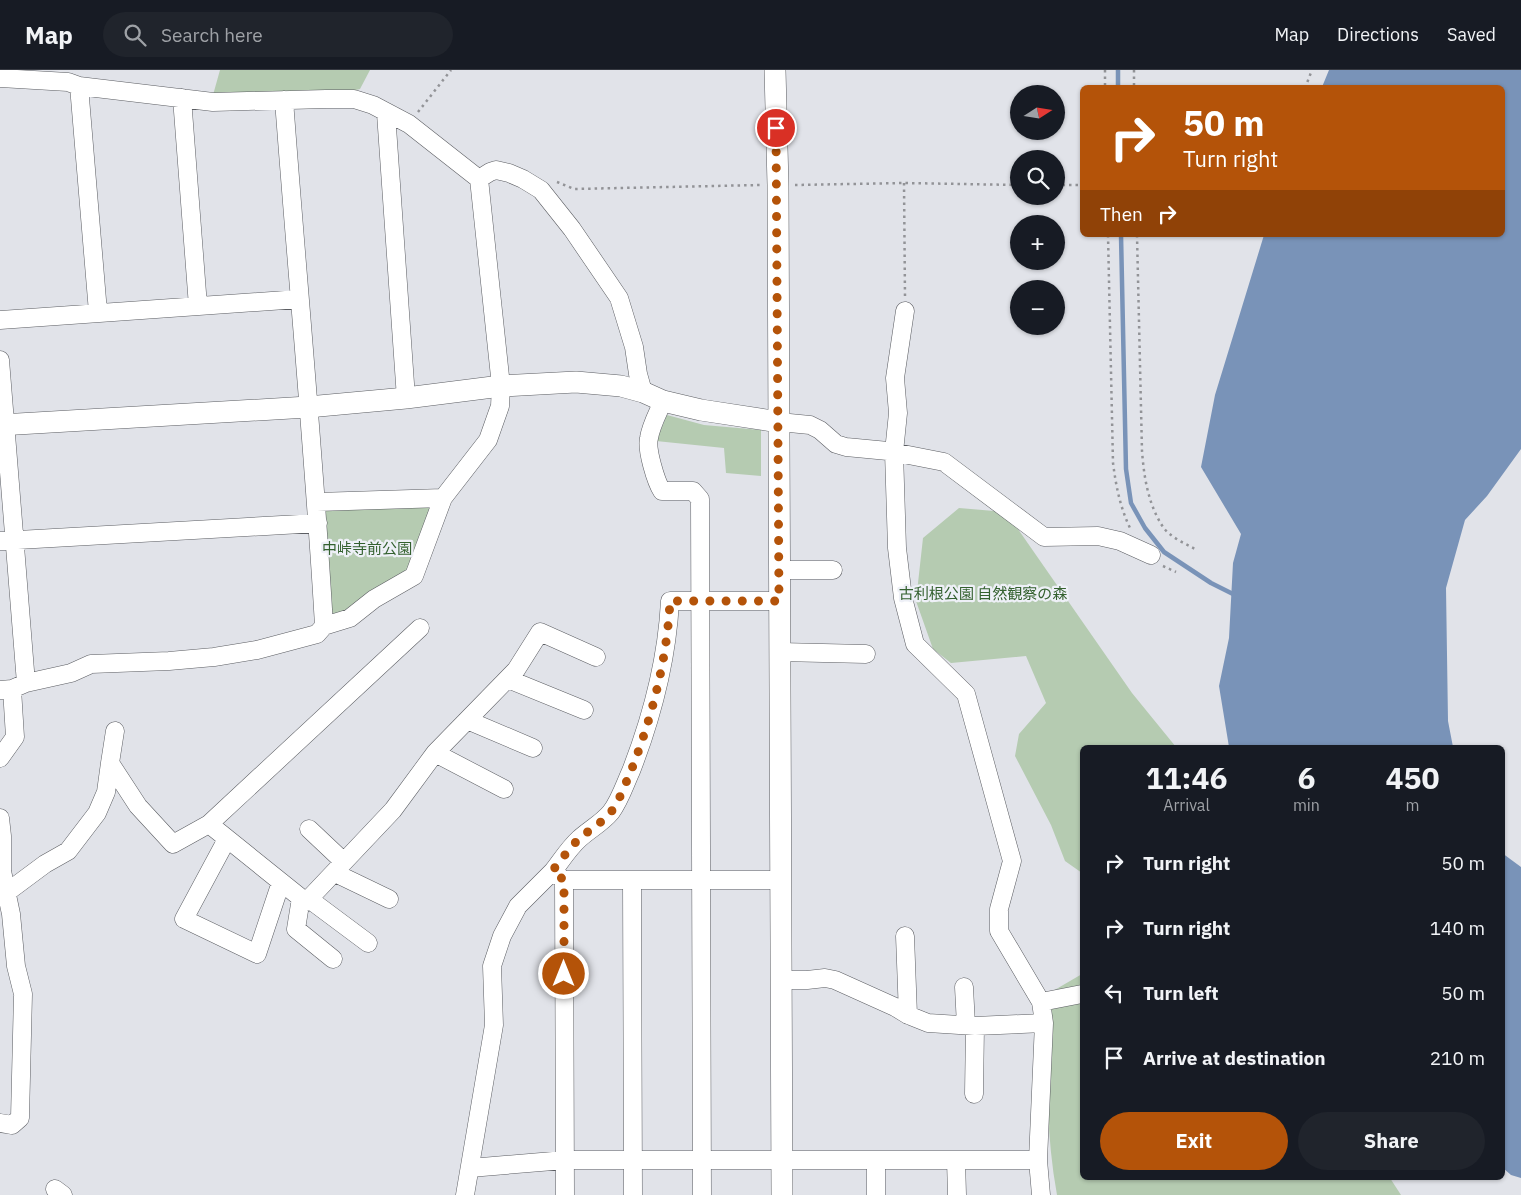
<!DOCTYPE html>
<html lang="en">
<head>
<meta charset="utf-8">
<style>
	body { margin:0; font-family:"IBM Plex Sans","Noto Sans JP",sans-serif; background:#20242c; color:#f1f3f6; height:100vh; display:flex; flex-direction:column; font-size:19px; white-space:nowrap }
	* { box-sizing:border-box; margin:0 }
	p { font-size:16px; color:#9ea1a6 }
	.icon { flex:none; width:28px; height:28px; fill:none; stroke:currentColor; stroke-width:2; stroke-linecap:round; stroke-linejoin:round }
	.map { position:relative; flex:1; overflow:hidden }
	.details { position:absolute; left:1080px; top:675px; width:425px; height:435px; display:flex; flex-direction:column; background:#171b24; border-radius:8px; box-shadow:0 1px 4px #0004 }
	.details>* { flex:none }
	.hud { position:absolute; left:1080px; top:15px; width:425px; height:152px; border-radius:8px; box-shadow:0 1px 4px #0004; background:#b45309; color:#fff; overflow:hidden }
	.needle { width:32px; rotate:78deg }
	.fabs { position:absolute; left:1010px; top:15px; display:grid; gap:10px }
	.fabs a { display:grid; place-items:center; width:55px; height:55px; border-radius:50%; background:#171b24; box-shadow:0 1px 4px #0004; font-size:25px }
	.pin { position:absolute; display:grid; place-items:center; width:42px; height:42px; color:#fff; margin:-21px; border:2px solid #fff; border-radius:50%; box-shadow:0 1px 5px #0007 }
	.me { position:absolute; width:55px; margin:-28px; rotate:0deg; stroke-linejoin:round; filter:drop-shadow(0 0 4px #0008) }
	.turn { display:flex; align-items:center; gap:18px; height:105px; padding:0 20px; font-size:22px }
	.turn .icon { width:65px; height:65px; stroke-width:2.5 }
	.turn b { display:block; font-size:35px; line-height:42px }
	.then { display:flex; align-items:center; height:48px; padding:0 20px; background:#0003; gap:10px; font-size:19px }
	.eta { display:flex; justify-content:space-evenly; align-items:center; height:85px; text-align:center }
	.eta b { font-size:30px; font-weight:700; line-height:35px }
	.action { display:flex; gap:10px; margin-top:auto; padding:10px 20px }
	.action a { flex:1; height:58px; border-radius:30px; background:#b45309; color:#fff; font-size:20px; font-weight:700; line-height:58px; text-align:center }
	.action a+a { background:#20242c; color:#f1f3f6 }
	ul { padding:0; list-style:none }
	li { display:flex; align-items:center; gap:15px; height:65px; padding:0 20px }
	li div { flex:1 }
	li b { display:block; font-size:19px }
	li em { font-style:normal }
	header { display:flex; align-items:center; gap:30px; box-sizing:border-box; height:70px; padding:0 25px; background:#171b24; border-bottom:1px solid #363941 }
	header strong { font-size:24px }
	nav { display:flex; gap:28px; margin-inline-start:auto; font-size:18px }
	.search { width:350px; height:45px; background:#20242c; display:flex; align-items:center; gap:12px; box-sizing:border-box; padding:0 18px; border-radius:28px; color:#9ea1a6; font-size:19px }
	.map>svg:first-child { display:block }
</style>
</head>
<body>
<header>
<strong>Map</strong>
<div class="search"><svg class="icon" aria-label="search" viewBox="0 0 24 24"><circle cx="10" cy="10" r="6"/><path d="M15 15l6 6"/></svg>Search here</div>
<nav><a>Map</a><a>Directions</a><a>Saved</a></nav>
</header>
<div class="map">
<svg width="1521" height="1125" viewBox="0 0 1521 1125">
	<rect width="100%" height="100%" fill="#e1e3e9"/>
	<path fill="#b5cbb1" d="M220,0H370L360,19L331,26L213,25Z
		M667,345L704,355L761,360V406L726,403L724,378L656,371Z
		M443,428L414,506L324,556L317,432Z
		M959,438L1006,442L1132,623L1176,677L1082,678V803L1065,791L1051,755L1015,686L1019,664L1046,633L1026,586L951,593L933,579L916,531L923,468Z
		M1082,904V1108H1390L1401,1125H1057C1045,1059 1047,992 1046,925Z"/>
	<path fill="#7993b8" d="M1329,0H1521V379L1487,426L1465,450L1446,518L1448,651L1453,677H1229L1219,616L1229,568L1233,493L1241,464L1201,397L1215,325L1264,165H1502V18L1322,17Z
		M1502,783L1521,797V1108L1511,1105L1503,1098Z"/>
	<g fill="none" stroke-linecap="round" stroke-linejoin="round">
		<path stroke="#7993b8" stroke-width="4.5" d="M1118,0V18
			M1121,165L1126,399L1131,433L1145,458L1164,482L1211,513L1237,526"/>
		<defs>
			<path id="minor" d="M0,8L68,12L79,16L213,32L326,29H354L373,35L409,54L479,109
				M79,16L98,242
				M182,28L198,236
				M386,43L406,328
				M905,241L895,308L898,343L894,382L897,478L903,528L915,574L966,624L1012,791L999,839V861L1041,932L1044,953L1038,1090L1041,1125
				M0,250L299,229
				M0,290L26,613
				M663,331C658,343 651,355 649,368C646,379 656,412 662,421H693L700,429L702,1125
				M779,352L810,355L820,360L836,374L846,377L888,381L944,392L1044,467L1098,466L1120,471L1151,485
				M317,432L443,428L488,370L500,336L501,316L479,109L490,102L496,100L509,103L523,109L541,120L572,159L619,228L634,277L638,304L643,322
				M0,471L318,453
				M779,500H833
				M324,556L350,548L374,529L414,506L443,428
				M780,582L866,584
				M508,609L584,640
				M0,620L12,619L26,613L71,603L91,594L169,591L214,587L257,580L317,564L324,556C314,381 297,205 284,30
				M467,650L533,678
				M115,661L110,693L138,736L173,774L209,754L306,832L393,740L435,683L516,600L540,562L596,587
				M435,683L504,719
				M0,688L15,667L12,619
				M0,748L2,766V801L11,844L16,896L23,924L20,1048L12,1055L0,1053
				M209,754L420,558
				M309,759L344,792
				M227,769L184,849L257,884L281,812
				M553,801C561,791 569,778 579,769C590,759 602,753 611,742C620,730 625,714 631,701C652,647 667,590 670,531H779
				M335,803L389,829
				M632,810L633,1125
				M6,823L45,794L68,781L97,743L106,722L110,693
				M301,828L296,859L333,889
				M309,829L368,873
				M905,866L908,945
				M781,910H807L825,908L835,910L895,937L908,945L928,953L975,956L1044,953
				M964,917L966,955
				M1041,932L1082,924
				M974,1024L975,956
				M876,1090V1125
				M956,1090L957,1125
				M470,1098L565,1090H1038
				M55,1119L63,1125
				M465,1125L494,955L492,896L502,866L518,836L553,801L561,808
				M565,1125L564,810H781"/>
			<path id="tertiary" d="M775,0L778,115L782,1125
				M0,355L308,337L406,328L501,316L576,312L621,316L643,322L663,331L701,340L779,352"/>
		</defs>
		<use href="#minor" stroke="#5b5d62" stroke-width="19"/>
		<use href="#tertiary" stroke="#5b5d62" stroke-width="22"/>
		<path stroke="#929397" stroke-width="2.5" stroke-dasharray="2.5 4" stroke-linecap="butt" d="M1105,0V18
			M1134,0V18
			M1305,18L1312,0
			M418,42L451,0
			M557,112L574,119L760,115
			M904,113L905,227
			M795,115L904,113L1019,115
			M1056,115H1082
			M1108,165L1113,393C1116,416 1120,437 1130,458
			M1137,165L1142,381C1144,407 1148,434 1163,457C1170,467 1184,473 1195,479
			M1163,496L1176,502"/>
		<use href="#minor" stroke="#fff" stroke-width="18"/>
		<use href="#tertiary" stroke="#fff" stroke-width="21"/>
	</g>
	<g fill="none" stroke-linecap="round" stroke-linejoin="round">
		<path stroke="#b45309" stroke-width="9" stroke-dasharray="0 16.2" d="M564,904V810L552,801C561,791 569,778 579,769C590,759 602,753 611,742C620,730 625,714 631,701C652,647 667,590 670,531H779L776,58"/>
	</g>
	<g text-anchor="middle" dominant-baseline="central" stroke-width="4.5" stroke-linejoin="round" paint-order="stroke">
		<g font-size="15" fill="#34612f" stroke="#eef0f7">
			<text x="367" y="478">中峠寺前公園</text>
			<text x="983" y="523">古利根公園 自然観察の森</text>
		</g>
	</g>
</svg>
<div class="fabs">
<a><svg class="needle" viewBox="-14 -14 28 28"><path d="M0-13l5 13h-10z" fill="#e53935"/><path d="M0 13l5-13h-10z" fill="#9ea1a6"/></svg></a>
<a><svg class="icon" aria-label="search" viewBox="0 0 24 24"><circle cx="10" cy="10" r="6"/><path d="M15 15l6 6"/></svg></a>
<a>+</a>
<a>−</a>
</div>
<div class="pin" style="left:776px;top:58px;background:#d93025"><svg class="icon" aria-label="arrive" viewBox="0 0 24 24"><path d="M6 21V4h12l-3 4 3 4H6"/></svg></div>
<svg class="me" style="left:564px;top:904px" viewBox="-20 -20 40 40"><circle r="17" fill="#b45309" stroke="#fff" stroke-width="3"/><path d="M0-11L8 9 0 5-8 9z" fill="#fff"/></svg>
<div class="hud">
<div class="turn"><svg class="icon" aria-label="right" viewBox="0 0 24 24"><path d="M7 20v-9h11M14 6l5 5-5 5"/></svg><div><b>50 m</b>Turn right</div></div>
<div class="then">Then<svg class="icon" aria-label="right" viewBox="0 0 24 24"><path d="M7 20v-9h11M14 6l5 5-5 5"/></svg></div>
</div>
<section class="details">
<div class="eta">
<div><b>11:46</b><p>Arrival</p></div>
<div><b>6</b><p>min</p></div>
<div><b>450</b><p>m</p></div>
</div>
<ul>
<li><svg class="icon" aria-label="right" viewBox="0 0 24 24"><path d="M7 20v-9h11M14 6l5 5-5 5"/></svg><div><b>Turn right</b></div><em>50 m</em></li>
<li><svg class="icon" aria-label="right" viewBox="0 0 24 24"><path d="M7 20v-9h11M14 6l5 5-5 5"/></svg><div><b>Turn right</b></div><em>140 m</em></li>
<li><svg class="icon" aria-label="left" viewBox="0 0 24 24"><path d="M17 20v-9H6M10 6l-5 5 5 5"/></svg><div><b>Turn left</b></div><em>50 m</em></li>
<li><svg class="icon" aria-label="arrive" viewBox="0 0 24 24"><path d="M6 21V4h12l-3 4 3 4H6"/></svg><div><b>Arrive at destination</b></div><em>210 m</em></li>
</ul>
<div class="action"><a>Exit</a><a>Share</a></div>
</section>
</div>
</body>
</html>
